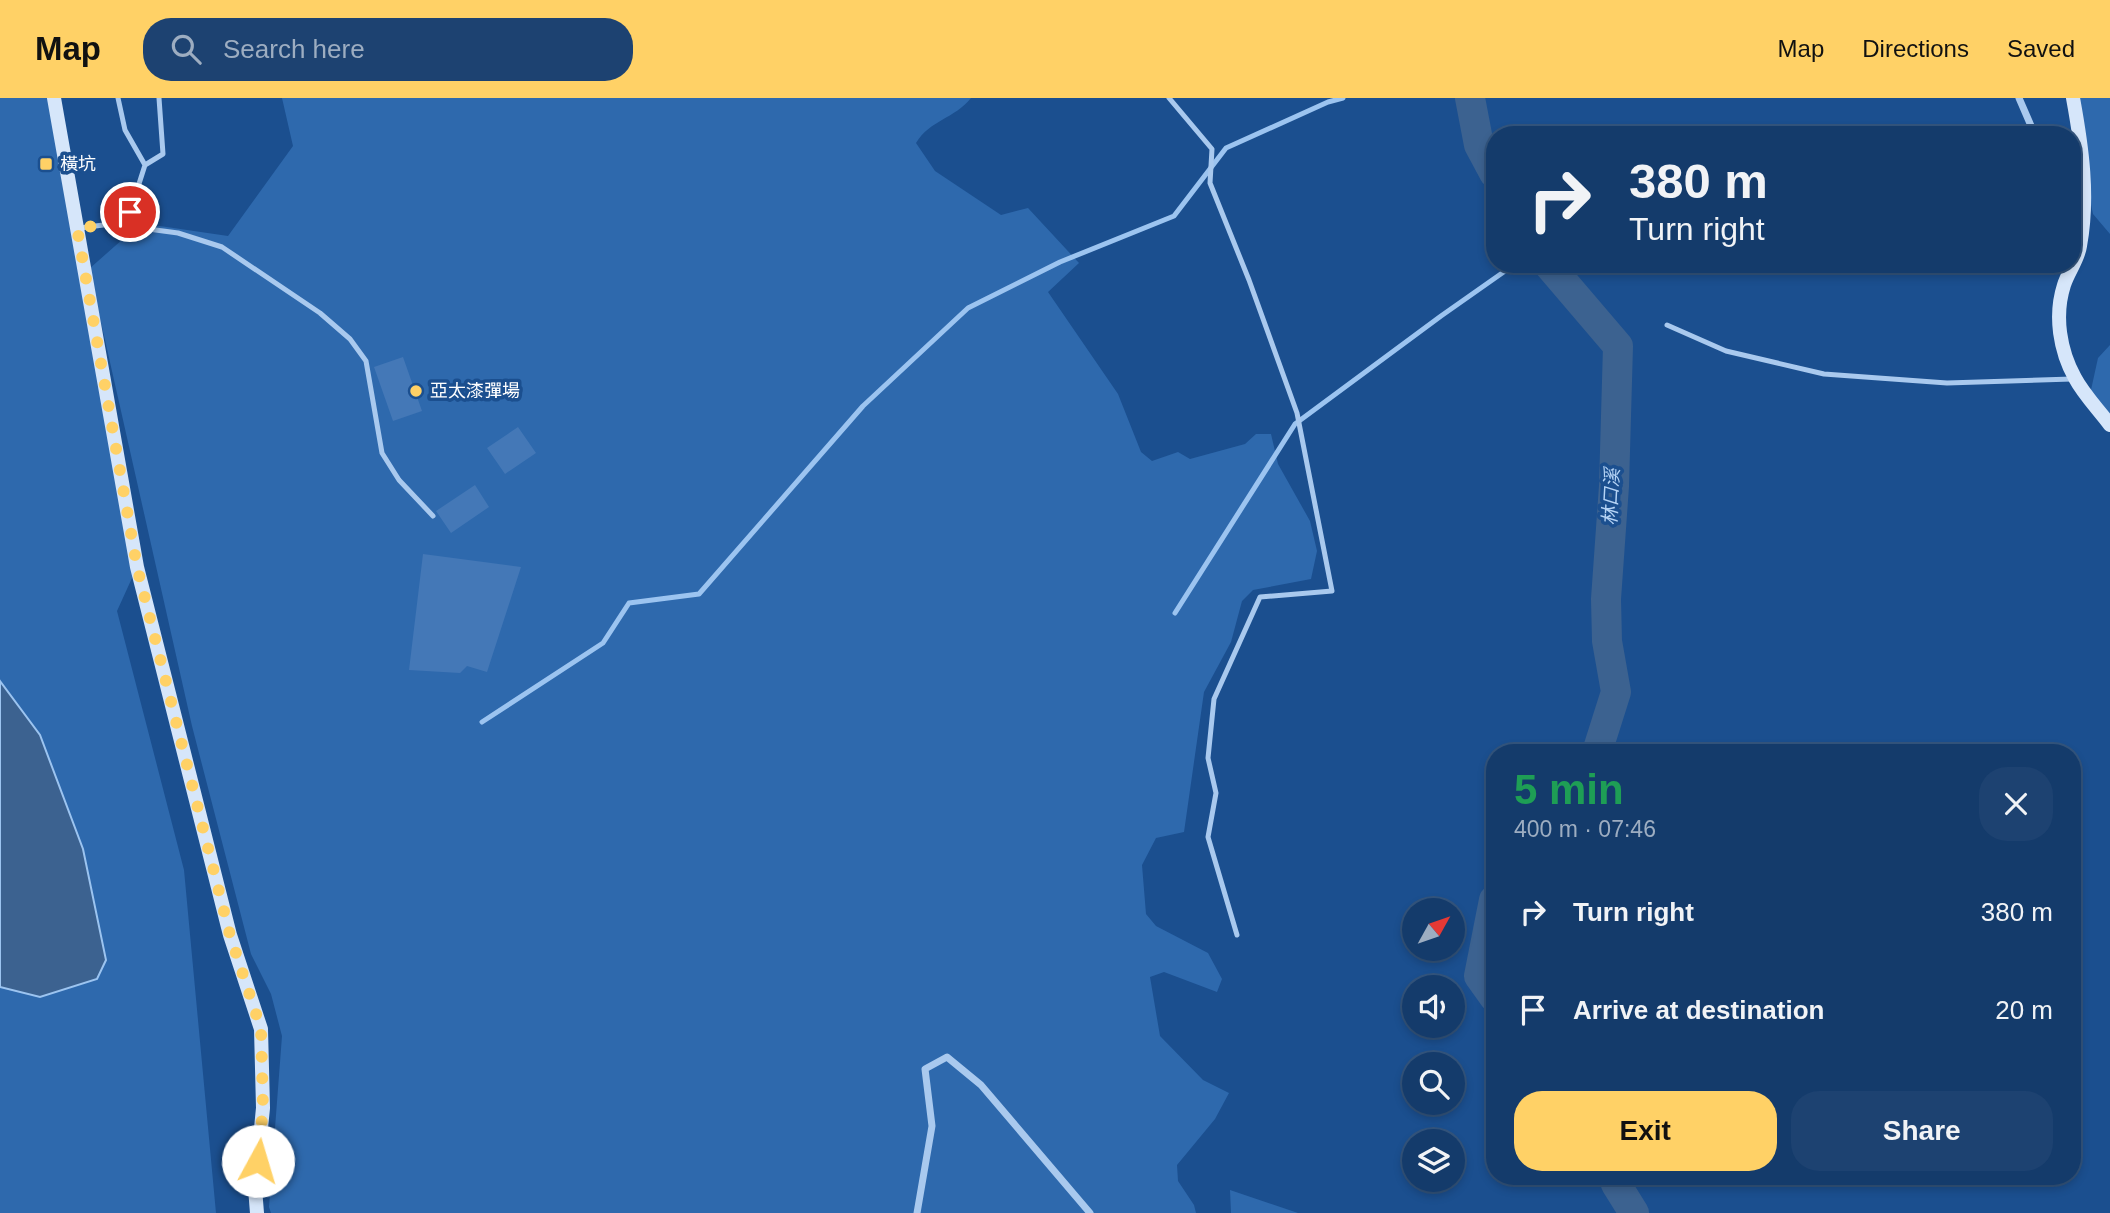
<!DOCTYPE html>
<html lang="en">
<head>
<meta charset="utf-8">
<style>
	body { margin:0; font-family:Helvetica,"Noto Sans TC",sans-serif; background:#1d4271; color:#f1f3f6; height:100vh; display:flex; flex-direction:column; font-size:26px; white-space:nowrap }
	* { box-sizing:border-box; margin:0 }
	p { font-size:23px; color:#9dadc1 }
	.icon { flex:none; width:38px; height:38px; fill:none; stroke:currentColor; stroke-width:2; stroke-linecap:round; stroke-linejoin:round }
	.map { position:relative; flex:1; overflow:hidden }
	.side { position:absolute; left:1486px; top:646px; width:595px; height:441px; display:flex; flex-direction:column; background:#143b6b; border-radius:28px; box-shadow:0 4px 10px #0003,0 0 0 2px #33557e }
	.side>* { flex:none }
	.guide { position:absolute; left:1486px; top:28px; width:595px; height:147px; border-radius:28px; box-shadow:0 4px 10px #0003,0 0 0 2px #33557e; background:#143b6b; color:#f1f3f6; overflow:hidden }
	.needle { width:46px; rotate:50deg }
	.buttons { position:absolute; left:1402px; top:800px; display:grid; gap:14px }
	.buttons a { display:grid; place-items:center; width:63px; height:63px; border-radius:50%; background:#143b6b; box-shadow:0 4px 10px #0003,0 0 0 2px #33557e; font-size:35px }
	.pin { position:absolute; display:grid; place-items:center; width:60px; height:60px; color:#fff; margin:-30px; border:4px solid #fff; border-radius:50%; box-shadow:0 2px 7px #0007 }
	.me { position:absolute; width:77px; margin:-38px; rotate:6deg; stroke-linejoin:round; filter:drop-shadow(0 0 5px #0008) }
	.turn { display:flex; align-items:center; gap:24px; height:147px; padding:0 28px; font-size:32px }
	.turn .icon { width:91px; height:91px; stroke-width:2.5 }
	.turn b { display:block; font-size:49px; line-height:60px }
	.round { display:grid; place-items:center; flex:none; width:74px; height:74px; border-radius:28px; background:#1d4271 }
	.summary { display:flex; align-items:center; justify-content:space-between; height:119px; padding:0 28px }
	h1 { font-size:42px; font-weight:700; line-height:52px; color:#1e9e55 }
	.button { display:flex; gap:14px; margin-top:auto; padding:14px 28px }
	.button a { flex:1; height:80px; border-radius:28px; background:#ffd166; color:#111; font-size:28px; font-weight:700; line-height:80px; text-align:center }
	.button a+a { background:#1d4271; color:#f1f3f6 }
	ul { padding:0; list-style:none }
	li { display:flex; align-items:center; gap:21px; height:98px; padding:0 28px }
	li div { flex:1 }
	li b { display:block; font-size:26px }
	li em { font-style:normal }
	header { display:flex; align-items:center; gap:42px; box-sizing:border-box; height:98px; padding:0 35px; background:#ffd166; color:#111 }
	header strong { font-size:33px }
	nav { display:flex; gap:38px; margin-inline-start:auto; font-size:24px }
	.search { width:490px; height:63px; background:#1d4271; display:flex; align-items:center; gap:18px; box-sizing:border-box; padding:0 24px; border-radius:28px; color:#9dadc1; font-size:26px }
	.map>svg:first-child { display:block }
</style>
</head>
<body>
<header>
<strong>Map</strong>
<div class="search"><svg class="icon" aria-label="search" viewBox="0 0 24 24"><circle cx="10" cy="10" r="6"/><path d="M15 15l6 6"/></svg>Search here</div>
<nav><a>Map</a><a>Directions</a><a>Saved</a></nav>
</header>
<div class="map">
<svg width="2110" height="1115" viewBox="0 0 2110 1115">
	<rect width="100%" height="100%" fill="#1b4f8f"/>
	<path fill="#2e69ad" d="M0,0H54L137,469L117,513L184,772L216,1115H0Z
		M282,0H971C954,21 930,22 916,45L935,73L1001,117L1028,110L1079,165L1048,194L1118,296L1141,354L1152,363L1178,354L1190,361L1245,346L1256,336H1271L1278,366L1310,423L1317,453L1311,481L1253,492L1242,503L1231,544L1204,594L1184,734L1156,740L1142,767L1146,816L1156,828L1208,855L1222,881L1217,894L1164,874L1150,879L1160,938L1203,982L1229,995L1215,1021L1177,1067L1178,1083L1194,1107L1196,1115H271L269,1109L282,938L271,896L251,856L192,628L89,171L132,133L153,127L228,138L293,48Z
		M2078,0H2110V136L2093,116L2087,88Z
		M2110,247V328L2089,301L2098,260Z
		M1230,1092L1298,1115H1231Z"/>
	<path fill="#3c6290" stroke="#9cc4f0" stroke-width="2" d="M0,583L40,637L83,751L106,862L97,881L40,899L0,889Z"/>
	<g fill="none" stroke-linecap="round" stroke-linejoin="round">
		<path stroke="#9cc4f0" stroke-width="5" d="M1175,515L1295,326L1441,218L1515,166
			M482,624L603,545L629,505L699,496L863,308L968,210L1060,164L1174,118L1226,50L1328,4L1343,0"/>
		<path stroke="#3c6290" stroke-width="30" d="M1470,0L1479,47L1494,75
			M1548,166L1618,248L1614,388L1606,501L1607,543L1616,594L1597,654
			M1494,802L1479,878L1494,899
			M1613,1078L1616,1086L1634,1115"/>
	</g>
	<path fill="#4478b7" d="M403,259L422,313L393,323L374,269Z
		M518,329L536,355L505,376L487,350Z
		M475,387L489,409L451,435L436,413Z
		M423,456L521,469L487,574L467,568L460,575L409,572Z"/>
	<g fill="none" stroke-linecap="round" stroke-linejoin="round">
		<path stroke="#a9c9ee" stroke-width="5" d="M1169,0L1212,51L1210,85L1249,182L1297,315L1332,493L1260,499L1214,601L1208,660L1216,695L1208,739L1237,837
			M145,67L163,56L159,0
			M111,126L130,114L145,67L125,32L118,0
			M80,130L111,126L178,135L222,149L320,215L350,241L366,263L382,355L399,382L433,418
			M1667,227L1726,253L1824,276L1947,285L2072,281"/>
		<path stroke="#a9c9ee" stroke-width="7" d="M2019,0L2035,37
			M2072,92L2081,106
			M917,1115L932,1028L925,971L947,959L981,987L1090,1115"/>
		<path stroke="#d6e6fa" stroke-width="14" d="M54,0L137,469L230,837L261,931L263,1010L255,1090L257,1115
			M2073,0C2082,49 2089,99 2080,148C2078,162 2068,174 2064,187C2054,218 2060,253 2075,280C2084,297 2099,312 2110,327"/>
	</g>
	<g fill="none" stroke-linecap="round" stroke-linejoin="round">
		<path stroke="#ffd166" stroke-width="12" stroke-dasharray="0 21.6" d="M130,114L111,126L77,130L137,469L230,837L261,931L263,1010L258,1063"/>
	</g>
	<g fill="#ffd166" stroke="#1b4f8f" stroke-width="2.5">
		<rect x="39" y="59" width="14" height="14" rx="3.5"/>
		<circle cx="416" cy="293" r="7"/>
	</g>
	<g text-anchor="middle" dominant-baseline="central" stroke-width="7" stroke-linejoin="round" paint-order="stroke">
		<g font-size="18" fill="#fff" stroke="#1b4f8f" text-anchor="start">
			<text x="60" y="66">橫坑</text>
			<text x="430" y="293">亞太漆彈場</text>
		</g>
		<g font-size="19" font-style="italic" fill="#b5d3f5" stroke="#1b4f8f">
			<text transform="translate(1611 399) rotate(-87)">林口溪</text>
		</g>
	</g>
</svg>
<div class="buttons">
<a><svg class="needle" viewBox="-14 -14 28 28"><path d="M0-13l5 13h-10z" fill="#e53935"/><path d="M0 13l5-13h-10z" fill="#9dadc1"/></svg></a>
<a><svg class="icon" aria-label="sound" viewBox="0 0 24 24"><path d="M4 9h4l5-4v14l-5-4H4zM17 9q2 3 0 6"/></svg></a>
<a><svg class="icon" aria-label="search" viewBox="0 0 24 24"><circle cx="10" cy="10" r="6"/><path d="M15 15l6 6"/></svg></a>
<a><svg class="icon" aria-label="layers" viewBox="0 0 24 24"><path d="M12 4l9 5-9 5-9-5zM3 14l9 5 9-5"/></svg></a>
</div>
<div class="pin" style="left:130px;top:114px;background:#d93025"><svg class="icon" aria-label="arrive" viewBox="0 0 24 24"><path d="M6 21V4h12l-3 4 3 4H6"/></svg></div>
<svg class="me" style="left:258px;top:1063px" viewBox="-20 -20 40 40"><circle r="19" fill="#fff"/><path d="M0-13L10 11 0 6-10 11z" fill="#ffd166"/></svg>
<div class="guide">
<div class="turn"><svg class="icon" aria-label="right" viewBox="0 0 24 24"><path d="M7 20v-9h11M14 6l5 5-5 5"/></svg><div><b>380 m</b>Turn right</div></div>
</div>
<section class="side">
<div class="summary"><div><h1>5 min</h1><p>400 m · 07:46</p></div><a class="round"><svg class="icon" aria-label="close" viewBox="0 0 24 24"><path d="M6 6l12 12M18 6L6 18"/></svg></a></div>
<ul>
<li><svg class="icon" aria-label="right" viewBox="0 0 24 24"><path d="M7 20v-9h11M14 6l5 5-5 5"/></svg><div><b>Turn right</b></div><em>380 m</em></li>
<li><svg class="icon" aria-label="arrive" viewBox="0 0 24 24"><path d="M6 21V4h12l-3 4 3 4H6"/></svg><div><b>Arrive at destination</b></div><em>20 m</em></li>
</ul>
<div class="button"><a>Exit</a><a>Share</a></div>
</section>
</div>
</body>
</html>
